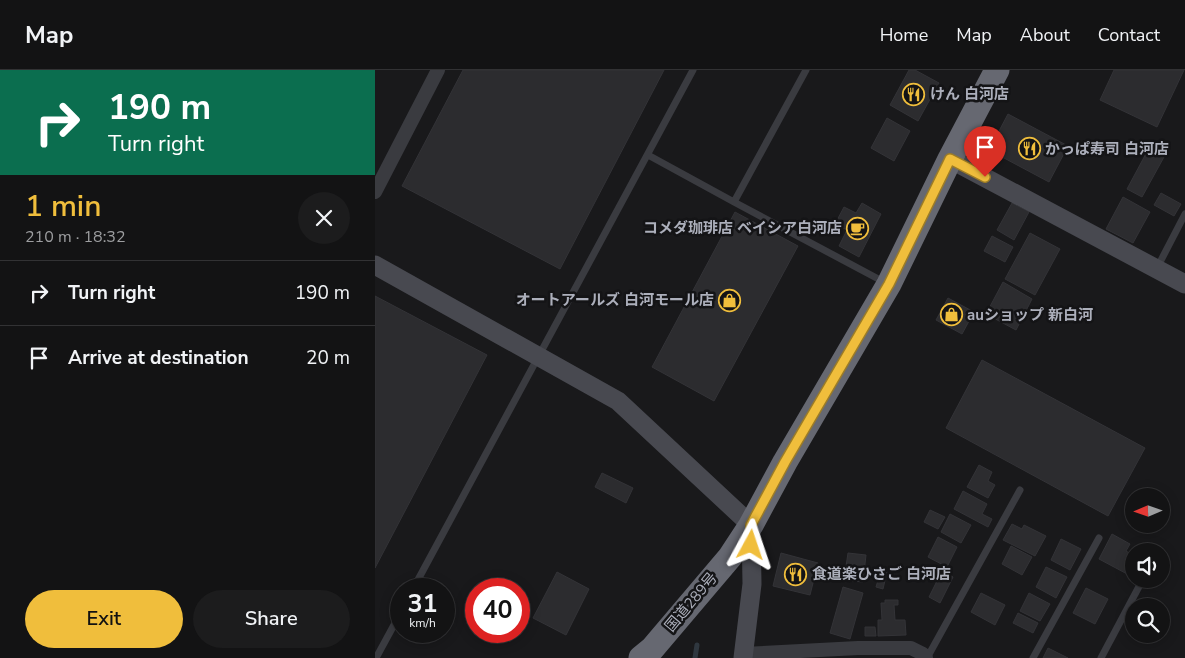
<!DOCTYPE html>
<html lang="en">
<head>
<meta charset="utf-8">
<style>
	body { margin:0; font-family:"Nunito Sans","Noto Sans JP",sans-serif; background:#1c1c1d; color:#f1f3f6; height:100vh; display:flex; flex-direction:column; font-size:19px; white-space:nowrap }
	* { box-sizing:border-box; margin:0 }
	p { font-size:16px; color:#9d9ea0 }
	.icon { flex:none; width:28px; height:28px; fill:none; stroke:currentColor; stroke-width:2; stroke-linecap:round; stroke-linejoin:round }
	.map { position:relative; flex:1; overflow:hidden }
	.panel { display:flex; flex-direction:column; background:#131314; width:375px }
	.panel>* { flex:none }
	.banner { background:#0b6e4f; color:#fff; overflow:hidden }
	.needle { width:32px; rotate:268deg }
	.fabs { position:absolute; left:750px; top:418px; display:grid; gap:10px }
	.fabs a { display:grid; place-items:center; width:45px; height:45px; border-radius:50%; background:#131314; box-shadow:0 2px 12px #0003,0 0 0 1px #323234; font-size:25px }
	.speed { position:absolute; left:15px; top:508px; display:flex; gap:10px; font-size:25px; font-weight:700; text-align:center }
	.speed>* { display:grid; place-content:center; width:65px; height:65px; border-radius:50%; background:#131314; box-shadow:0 2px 12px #0003,0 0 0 1px #323234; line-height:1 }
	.speed small { font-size:12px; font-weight:400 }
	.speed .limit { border:8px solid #d22; background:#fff; color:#111 }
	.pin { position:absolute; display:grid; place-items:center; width:42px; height:42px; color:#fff; margin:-51px -21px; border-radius:50% 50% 50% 0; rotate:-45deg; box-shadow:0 0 5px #0007 }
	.pin .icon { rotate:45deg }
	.me { position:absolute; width:55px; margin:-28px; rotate:5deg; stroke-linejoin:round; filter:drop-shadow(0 0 4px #0008) }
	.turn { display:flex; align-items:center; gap:18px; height:105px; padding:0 25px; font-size:22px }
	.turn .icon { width:65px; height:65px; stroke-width:2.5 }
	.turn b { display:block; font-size:35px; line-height:42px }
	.round { display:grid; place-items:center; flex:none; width:52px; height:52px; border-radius:26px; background:#1c1c1d }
	.overview { display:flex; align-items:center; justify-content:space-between; height:85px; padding:0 25px }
	h1 { font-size:30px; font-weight:600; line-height:38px; color:#f0be3c }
	.cta { display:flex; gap:10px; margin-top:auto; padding:10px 25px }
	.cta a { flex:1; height:58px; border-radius:30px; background:#f0be3c; color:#111; font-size:20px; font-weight:600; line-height:58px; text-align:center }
	.cta a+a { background:#1c1c1d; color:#f1f3f6 }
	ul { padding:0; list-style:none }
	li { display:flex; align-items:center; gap:15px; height:65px; padding:0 25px; border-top:1px solid #323234 }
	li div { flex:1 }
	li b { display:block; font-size:19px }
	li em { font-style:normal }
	header { display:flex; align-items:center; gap:30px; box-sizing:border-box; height:70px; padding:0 25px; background:#131314; border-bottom:1px solid #323234 }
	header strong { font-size:24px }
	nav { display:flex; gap:28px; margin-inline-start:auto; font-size:18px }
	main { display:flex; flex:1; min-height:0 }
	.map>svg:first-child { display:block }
</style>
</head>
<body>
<header>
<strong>Map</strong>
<nav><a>Home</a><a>Map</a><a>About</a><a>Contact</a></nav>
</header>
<main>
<section class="panel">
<div class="banner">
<div class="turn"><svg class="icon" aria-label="right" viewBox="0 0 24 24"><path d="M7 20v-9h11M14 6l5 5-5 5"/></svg><div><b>190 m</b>Turn right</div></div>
</div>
<div class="overview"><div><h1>1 min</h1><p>210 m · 18:32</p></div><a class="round"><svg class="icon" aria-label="close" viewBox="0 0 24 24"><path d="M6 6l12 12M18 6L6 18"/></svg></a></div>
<ul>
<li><svg class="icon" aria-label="right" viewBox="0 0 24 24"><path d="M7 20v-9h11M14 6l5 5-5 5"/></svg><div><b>Turn right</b></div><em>190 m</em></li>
<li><svg class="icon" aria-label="arrive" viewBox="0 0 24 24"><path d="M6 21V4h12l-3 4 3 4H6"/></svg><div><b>Arrive at destination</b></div><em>20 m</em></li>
</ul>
<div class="cta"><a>Exit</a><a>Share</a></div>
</section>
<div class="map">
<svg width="810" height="588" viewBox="0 0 810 588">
	<rect width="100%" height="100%" fill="#19191b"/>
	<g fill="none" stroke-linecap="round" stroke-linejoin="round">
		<path stroke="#2f373f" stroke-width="5" d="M320,588L322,575"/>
	</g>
	<path fill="#2c2c2f" stroke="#333337" d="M88,0H289L185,199L27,116Z
		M534,0H540L564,13L543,51L515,35Z
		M739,0H809L782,57L725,30Z
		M633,44L693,76L674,112L614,80Z
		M512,48L535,61L519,91L496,78Z
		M774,78L789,87L767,127L752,119Z
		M786,123L806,134L799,146L779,135Z
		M748,127L775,142L758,173L731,159Z
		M487,133L506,144L484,187L464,176L472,160L460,154L469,137L481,143Z
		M637,133L654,142L639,170L622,160Z
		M360,142L423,176L339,331L277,297Z
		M655,163L685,179L660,225L630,209Z
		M617,166L638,177L630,192L609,181Z
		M628,212L657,229L641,260L611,244Z
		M0,226L112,285L0,498Z
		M573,228L599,242L587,264L561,250Z
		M607,290L770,378L733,446L571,358Z
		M604,395L617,402L613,411L620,415L613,428L592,417Z
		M227,403L258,418L251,433L220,417Z
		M588,421L612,434L607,444L617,449L613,457L579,439Z
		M555,440L570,447L563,459L549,452Z
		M575,444L596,455L586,473L566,462Z
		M637,454L647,459L649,455L671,466L660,486L628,470Z
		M737,464L755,474L751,481L759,486V495L754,505L724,489Z
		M563,467L582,477L572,497L553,487Z
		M686,469L706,479L695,500L676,490Z
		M636,476L657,487L647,505L627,494Z
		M406,483L443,493L435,525L398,516Z
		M473,483L491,485L488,512L469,510Z
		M671,497L692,507L681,528L661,517Z
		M506,500L512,502L508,519L501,517Z
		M567,501L578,507L565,533L554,527Z
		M182,502L214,519L191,565L158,548Z
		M468,517L488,523L475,569L455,563Z
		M711,518L733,529L720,554L698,543Z
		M606,523L630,535L620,555L596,542Z
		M654,523L675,534L665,551L645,541Z
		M510,530H523V535H519L520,550H530L531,565L503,566V550H507L506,533H510Z
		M643,543L663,553L658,563L638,553Z
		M490,557H500L501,566H490Z
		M673,578L693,588H668Z"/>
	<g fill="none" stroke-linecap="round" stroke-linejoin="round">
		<path stroke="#3a3b40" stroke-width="7" d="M273,85L359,132L509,212
			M359,132L431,0
			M782,198L810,144
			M38,519L318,0
			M1,588L26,542
			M552,588L645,420
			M658,588L724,468
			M726,588L768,509"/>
		<path stroke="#3a3b40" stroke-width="14" d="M0,122L63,0
			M368,584L483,578H536L548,584L551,588"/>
		<path stroke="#484950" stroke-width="19" d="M575,89L810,214
			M0,195L243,331L376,455L377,514L368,588"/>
		<path stroke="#666871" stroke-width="25" d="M266,588L277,579L355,487L376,455L410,392L514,214L575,89L622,0"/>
	</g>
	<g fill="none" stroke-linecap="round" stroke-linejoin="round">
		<defs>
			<path id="route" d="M376,475V455L410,392L514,214L575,89L610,107"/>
		</defs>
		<use href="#route" stroke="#9c7c27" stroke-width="12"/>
		<use href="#route" stroke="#f0be3c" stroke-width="9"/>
	</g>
	<defs>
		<symbol id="restaurant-ring" viewBox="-11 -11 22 22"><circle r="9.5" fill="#141416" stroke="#f0be3c" stroke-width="1.5"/><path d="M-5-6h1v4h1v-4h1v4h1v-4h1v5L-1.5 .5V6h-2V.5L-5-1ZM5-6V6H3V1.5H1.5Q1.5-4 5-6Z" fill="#f0be3c"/></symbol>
		<symbol id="cafe-ring" viewBox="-11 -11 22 22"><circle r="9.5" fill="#141416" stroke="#f0be3c" stroke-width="1.5"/><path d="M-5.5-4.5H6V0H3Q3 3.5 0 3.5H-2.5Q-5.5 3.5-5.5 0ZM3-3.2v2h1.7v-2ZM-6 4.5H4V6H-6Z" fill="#f0be3c"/></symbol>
		<symbol id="shop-ring" viewBox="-11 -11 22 22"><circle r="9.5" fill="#141416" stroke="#f0be3c" stroke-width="1.5"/><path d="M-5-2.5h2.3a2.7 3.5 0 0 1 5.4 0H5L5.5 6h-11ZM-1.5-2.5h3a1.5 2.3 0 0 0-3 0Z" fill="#f0be3c"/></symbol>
	</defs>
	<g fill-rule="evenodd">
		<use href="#restaurant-ring" x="526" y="12" width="25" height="25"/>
		<use href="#restaurant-ring" x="642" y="66" width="25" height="25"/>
		<use href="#cafe-ring" x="470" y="146" width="25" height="25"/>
		<use href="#shop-ring" x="342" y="218" width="25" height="25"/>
		<use href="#shop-ring" x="564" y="232" width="25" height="25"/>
		<use href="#restaurant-ring" x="408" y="492" width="25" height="25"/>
	</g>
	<g text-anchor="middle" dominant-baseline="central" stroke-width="5" stroke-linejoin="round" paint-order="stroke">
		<g font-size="15" font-weight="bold" fill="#acafbb" stroke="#141416" text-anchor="start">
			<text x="555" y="24">けん 白河店</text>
			<text x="670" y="79">かっぱ寿司 白河店</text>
			<text x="467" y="158" text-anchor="end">コメダ珈琲店 ベイシア白河店</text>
			<text x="339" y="230" text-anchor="end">オートアールズ 白河モール店</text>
			<text x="592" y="245">auショップ 新白河</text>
			<text x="437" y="504">食道楽ひさご 白河店</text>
		</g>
		<g font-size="15" fill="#acafbb" stroke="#141416">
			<text transform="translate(316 532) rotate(-50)">国道289号</text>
		</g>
	</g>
</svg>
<div class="fabs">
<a><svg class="needle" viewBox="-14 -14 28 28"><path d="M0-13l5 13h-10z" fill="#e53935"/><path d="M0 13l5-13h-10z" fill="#9d9ea0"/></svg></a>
<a><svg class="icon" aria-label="sound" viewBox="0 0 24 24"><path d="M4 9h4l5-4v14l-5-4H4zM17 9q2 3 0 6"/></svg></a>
<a><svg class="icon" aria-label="search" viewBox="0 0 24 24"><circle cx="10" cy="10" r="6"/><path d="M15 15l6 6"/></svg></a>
</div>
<div class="speed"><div>31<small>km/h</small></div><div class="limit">40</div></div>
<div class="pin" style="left:610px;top:107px;background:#d93025"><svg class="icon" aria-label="arrive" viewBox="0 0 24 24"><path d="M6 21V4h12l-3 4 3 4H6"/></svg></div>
<svg class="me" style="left:376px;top:475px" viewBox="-20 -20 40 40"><path d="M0-17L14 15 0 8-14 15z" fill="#f0be3c" stroke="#fff" stroke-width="4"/></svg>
</div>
</main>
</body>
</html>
